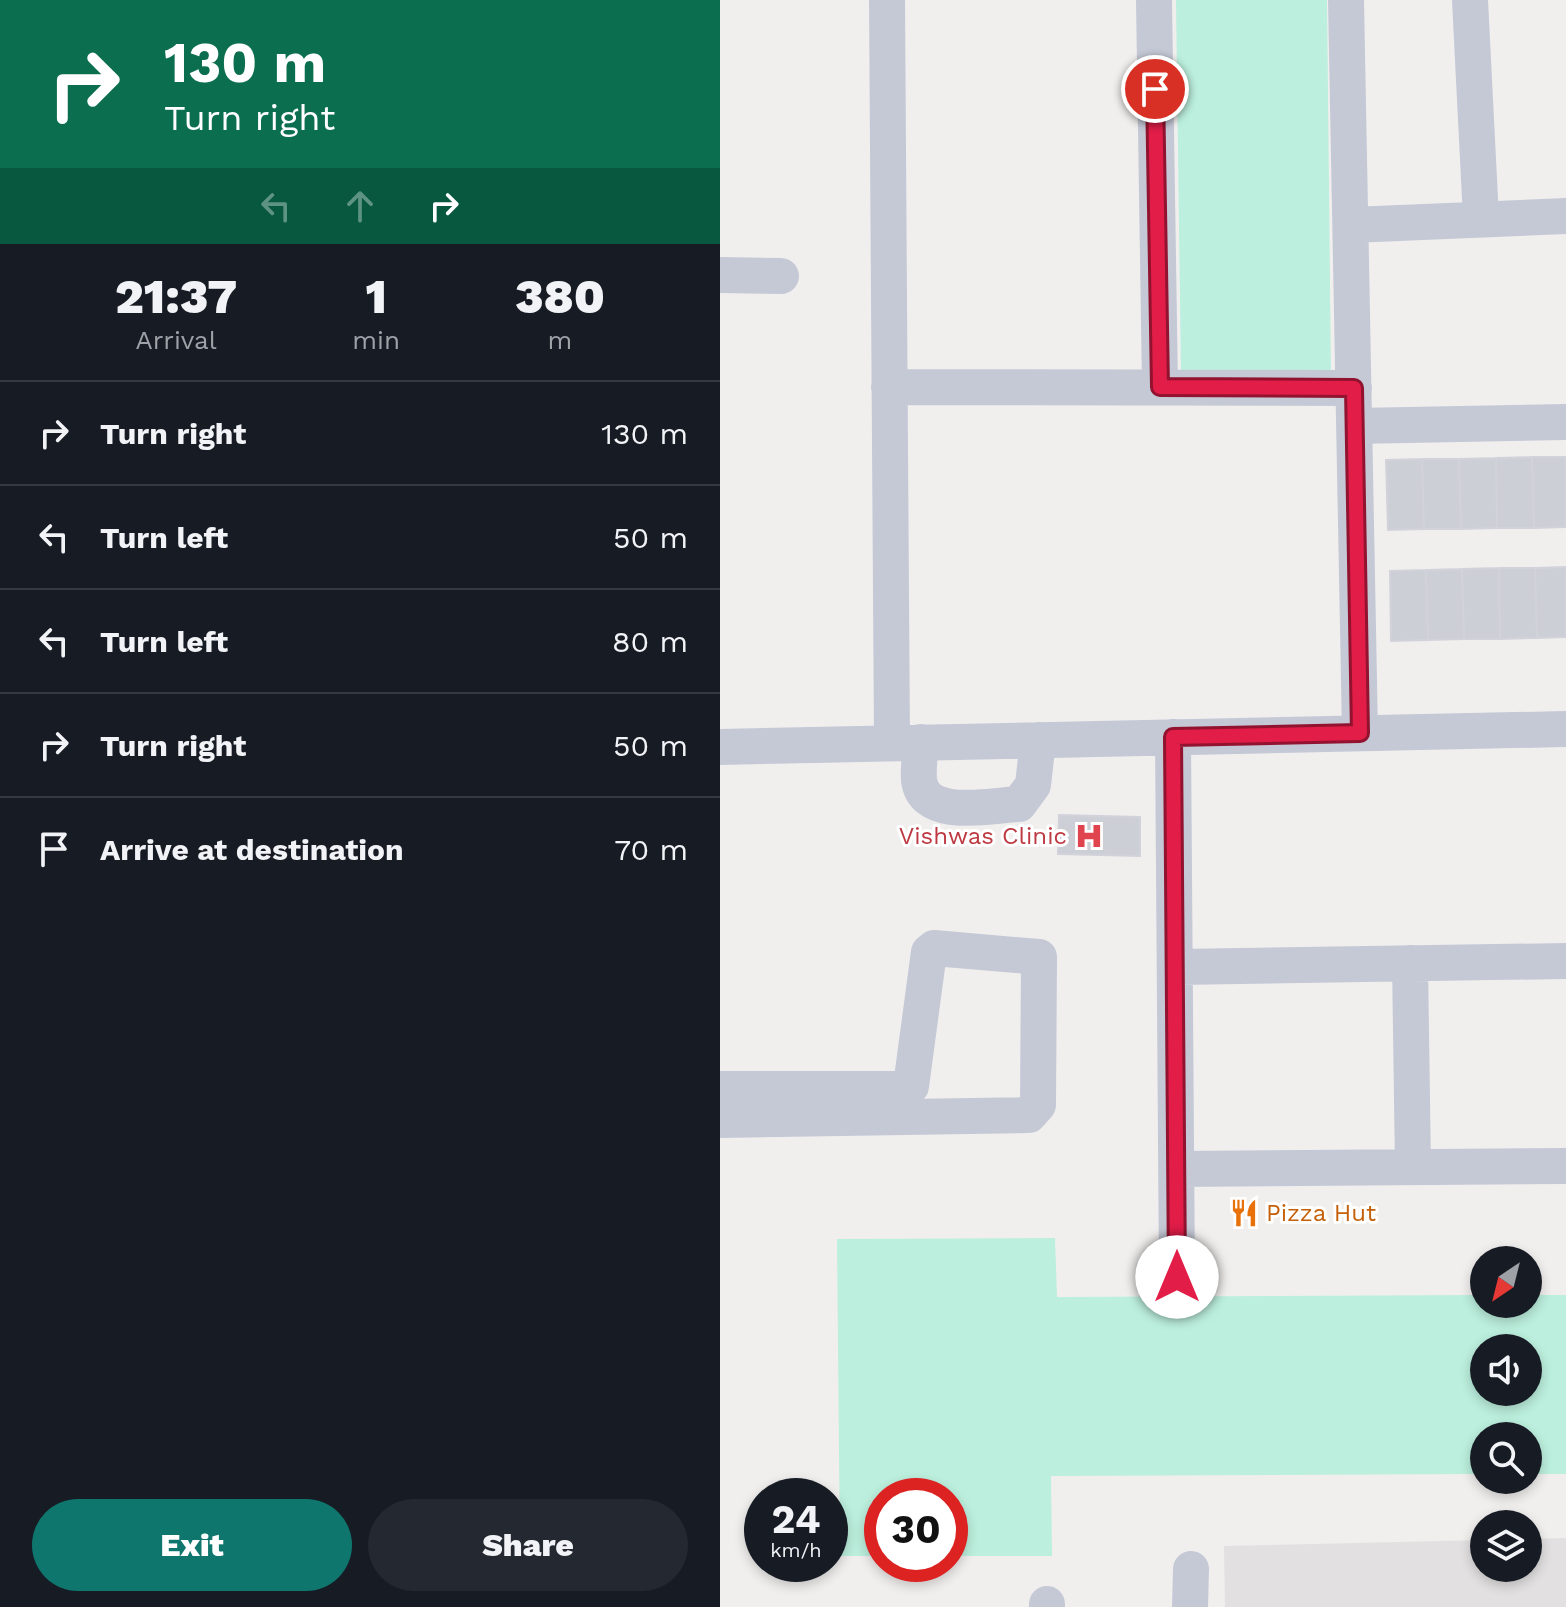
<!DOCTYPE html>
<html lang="en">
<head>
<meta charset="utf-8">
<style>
	body { margin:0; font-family:"Work Sans",sans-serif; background:#242831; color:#f1f3f6; height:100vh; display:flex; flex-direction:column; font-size:30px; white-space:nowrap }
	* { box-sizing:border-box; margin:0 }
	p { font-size:26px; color:#9ea1a6 }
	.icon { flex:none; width:44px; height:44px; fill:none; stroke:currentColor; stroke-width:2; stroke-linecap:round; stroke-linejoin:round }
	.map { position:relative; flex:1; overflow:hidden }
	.drawer { display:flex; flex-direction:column; background:#171b24; width:720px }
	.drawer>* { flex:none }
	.banner { background:#0b6e4f; color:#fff; overflow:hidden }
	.needle { width:52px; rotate:215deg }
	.fabs { position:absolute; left:750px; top:1246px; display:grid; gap:16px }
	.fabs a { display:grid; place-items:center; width:72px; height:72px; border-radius:50%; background:#171b24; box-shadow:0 4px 12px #0003; font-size:40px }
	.speed { position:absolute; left:24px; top:1478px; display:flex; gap:16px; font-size:40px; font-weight:700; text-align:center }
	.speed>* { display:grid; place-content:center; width:104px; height:104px; border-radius:50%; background:#171b24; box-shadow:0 4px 12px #0003; line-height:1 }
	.speed small { font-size:20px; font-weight:400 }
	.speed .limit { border:12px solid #d22; background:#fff; color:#111 }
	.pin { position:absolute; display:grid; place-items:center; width:68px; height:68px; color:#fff; margin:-34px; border:4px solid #fff; border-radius:50%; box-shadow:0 2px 8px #0007 }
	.me { position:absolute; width:88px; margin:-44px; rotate:0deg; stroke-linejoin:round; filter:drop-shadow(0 0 6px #0008) }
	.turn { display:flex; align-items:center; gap:28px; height:168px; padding:0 32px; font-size:36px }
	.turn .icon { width:104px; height:104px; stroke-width:2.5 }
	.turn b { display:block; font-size:56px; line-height:68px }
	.lanes { display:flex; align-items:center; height:76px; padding:0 32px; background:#0003; justify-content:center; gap:40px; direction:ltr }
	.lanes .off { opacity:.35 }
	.eta { display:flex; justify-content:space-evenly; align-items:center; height:136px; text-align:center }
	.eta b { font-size:48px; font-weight:800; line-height:56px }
	.action { display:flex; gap:16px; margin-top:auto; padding:16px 32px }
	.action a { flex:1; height:92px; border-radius:48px; background:#0f766e; color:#fff; font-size:32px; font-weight:800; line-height:92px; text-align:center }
	.action a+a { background:#242831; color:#f1f3f6 }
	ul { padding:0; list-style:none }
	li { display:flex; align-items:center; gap:24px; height:104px; padding:0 32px; border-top:2px solid #363941 }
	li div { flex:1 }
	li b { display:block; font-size:30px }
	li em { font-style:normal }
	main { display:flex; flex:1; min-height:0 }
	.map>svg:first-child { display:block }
</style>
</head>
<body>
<main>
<section class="drawer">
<div class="banner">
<div class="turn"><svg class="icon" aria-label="right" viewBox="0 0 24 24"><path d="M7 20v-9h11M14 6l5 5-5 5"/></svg><div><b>130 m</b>Turn right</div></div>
<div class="lanes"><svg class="icon off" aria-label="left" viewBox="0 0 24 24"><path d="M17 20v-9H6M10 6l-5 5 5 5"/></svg><svg class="icon off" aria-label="ahead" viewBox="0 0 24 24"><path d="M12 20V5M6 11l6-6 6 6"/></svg><svg class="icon" aria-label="right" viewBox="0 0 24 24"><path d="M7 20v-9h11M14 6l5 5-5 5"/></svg></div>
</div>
<div class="eta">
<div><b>21:37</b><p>Arrival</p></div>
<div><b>1</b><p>min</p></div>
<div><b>380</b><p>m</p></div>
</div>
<ul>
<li><svg class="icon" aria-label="right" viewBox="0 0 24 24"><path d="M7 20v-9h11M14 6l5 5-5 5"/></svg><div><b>Turn right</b></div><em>130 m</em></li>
<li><svg class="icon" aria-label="left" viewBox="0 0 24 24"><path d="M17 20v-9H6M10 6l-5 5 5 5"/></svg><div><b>Turn left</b></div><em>50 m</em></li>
<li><svg class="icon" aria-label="left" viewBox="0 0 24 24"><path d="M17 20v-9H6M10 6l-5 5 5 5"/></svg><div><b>Turn left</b></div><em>80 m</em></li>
<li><svg class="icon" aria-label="right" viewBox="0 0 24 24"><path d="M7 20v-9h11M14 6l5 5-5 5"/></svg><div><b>Turn right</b></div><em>50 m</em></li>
<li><svg class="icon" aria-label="arrive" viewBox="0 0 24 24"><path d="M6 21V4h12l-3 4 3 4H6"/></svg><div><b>Arrive at destination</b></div><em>70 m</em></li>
</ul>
<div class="action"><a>Exit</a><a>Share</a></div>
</section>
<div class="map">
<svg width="846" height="1607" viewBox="0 0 846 1607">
	<rect width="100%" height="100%" fill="#f1efee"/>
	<path fill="#e2e0e0" d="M846,1538V1607H505L504,1546L764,1540V1568H808V1539Z"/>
	<path fill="#bcefdd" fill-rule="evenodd" d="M456,0H607L611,376L461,377Z
		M335,1238L337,1297L764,1295V1304H808V1295H846V1474H808V1436H764V1474L331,1476L332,1556H230V1496H162V1556H120L117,1239ZM764,1348H808V1392H764Z"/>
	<path fill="#cdcfd6" stroke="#d2d2da" stroke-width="2" d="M812,457H846V527L814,528Z
		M812,457L814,528H777L776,458Z
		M776,458L777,528L741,529L739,459Z
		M702,459H739L741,529H704Z
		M702,459L704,529L668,530L666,460Z
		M846,567V637L817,638L815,568Z
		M779,568H815L817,638L780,639Z
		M779,568L780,639H744L742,569Z
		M742,569L744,639L708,640L706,570Z
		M706,570L708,640L671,641L670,571Z
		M339,815L420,817V856L338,854Z"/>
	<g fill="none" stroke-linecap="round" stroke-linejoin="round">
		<path stroke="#c5c9d6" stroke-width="36" d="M167,0L172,743
			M434,0L440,387
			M626,0L640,733
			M750,0L761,219
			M631,225L846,216
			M0,275L61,276
			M169,387L634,388
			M635,426L846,422
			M453,737L457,1277
			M201,742C200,754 198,768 199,780C204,821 271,805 299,804L313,785L318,740
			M0,747L846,729
			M690,963L693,1167
			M457,967L846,961
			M0,1089H186L191,1086L209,952L214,948L319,957L318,1105L309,1115L0,1120
			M457,1169L846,1166
			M327,1604V1607
			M470,1607L471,1569"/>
	</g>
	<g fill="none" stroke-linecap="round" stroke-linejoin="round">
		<defs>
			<path id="route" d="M435,89L440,387L634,388L640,733L453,737L457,1277"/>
		</defs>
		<use href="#route" stroke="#92132f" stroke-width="20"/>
		<use href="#route" stroke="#e11d48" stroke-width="14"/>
	</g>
	<defs>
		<symbol id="hospital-bare" viewBox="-9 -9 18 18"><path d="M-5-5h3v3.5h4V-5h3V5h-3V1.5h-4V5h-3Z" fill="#e0444e" stroke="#fff" stroke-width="2.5" paint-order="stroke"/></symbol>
		<symbol id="restaurant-bare" viewBox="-9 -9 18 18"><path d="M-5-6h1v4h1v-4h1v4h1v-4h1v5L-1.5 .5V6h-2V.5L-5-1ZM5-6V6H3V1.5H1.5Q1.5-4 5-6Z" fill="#e8710a" stroke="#fff" stroke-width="2.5" paint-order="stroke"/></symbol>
	</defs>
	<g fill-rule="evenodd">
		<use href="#hospital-bare" x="349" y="816" width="40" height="40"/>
		<use href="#restaurant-bare" x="504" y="1193" width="40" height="40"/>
	</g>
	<g text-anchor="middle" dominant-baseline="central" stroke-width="6" stroke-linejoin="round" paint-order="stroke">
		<g font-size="24" fill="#be3a42" stroke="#fff" text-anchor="end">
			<text x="347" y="836">Vishwas Clinic</text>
		</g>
		<g font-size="24" fill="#c56008" stroke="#fff" text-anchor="start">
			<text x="546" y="1213">Pizza Hut</text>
		</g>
	</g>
</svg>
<div class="fabs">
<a><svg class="needle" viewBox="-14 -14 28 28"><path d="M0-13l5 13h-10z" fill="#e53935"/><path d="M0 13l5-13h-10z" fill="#9ea1a6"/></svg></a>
<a><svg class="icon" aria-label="sound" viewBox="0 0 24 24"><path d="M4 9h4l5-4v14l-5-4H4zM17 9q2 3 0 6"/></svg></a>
<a><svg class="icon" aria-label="search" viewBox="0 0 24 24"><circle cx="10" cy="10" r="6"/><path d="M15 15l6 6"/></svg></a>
<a><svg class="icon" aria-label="layers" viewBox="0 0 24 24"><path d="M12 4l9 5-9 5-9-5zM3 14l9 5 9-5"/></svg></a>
</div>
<div class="speed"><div>24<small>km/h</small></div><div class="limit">30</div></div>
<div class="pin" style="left:435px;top:89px;background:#d93025"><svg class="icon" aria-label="arrive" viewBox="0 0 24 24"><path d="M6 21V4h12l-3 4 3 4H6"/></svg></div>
<svg class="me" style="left:457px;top:1277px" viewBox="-20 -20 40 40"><circle r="19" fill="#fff"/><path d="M0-13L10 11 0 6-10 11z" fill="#e11d48"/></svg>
</div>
</main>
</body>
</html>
